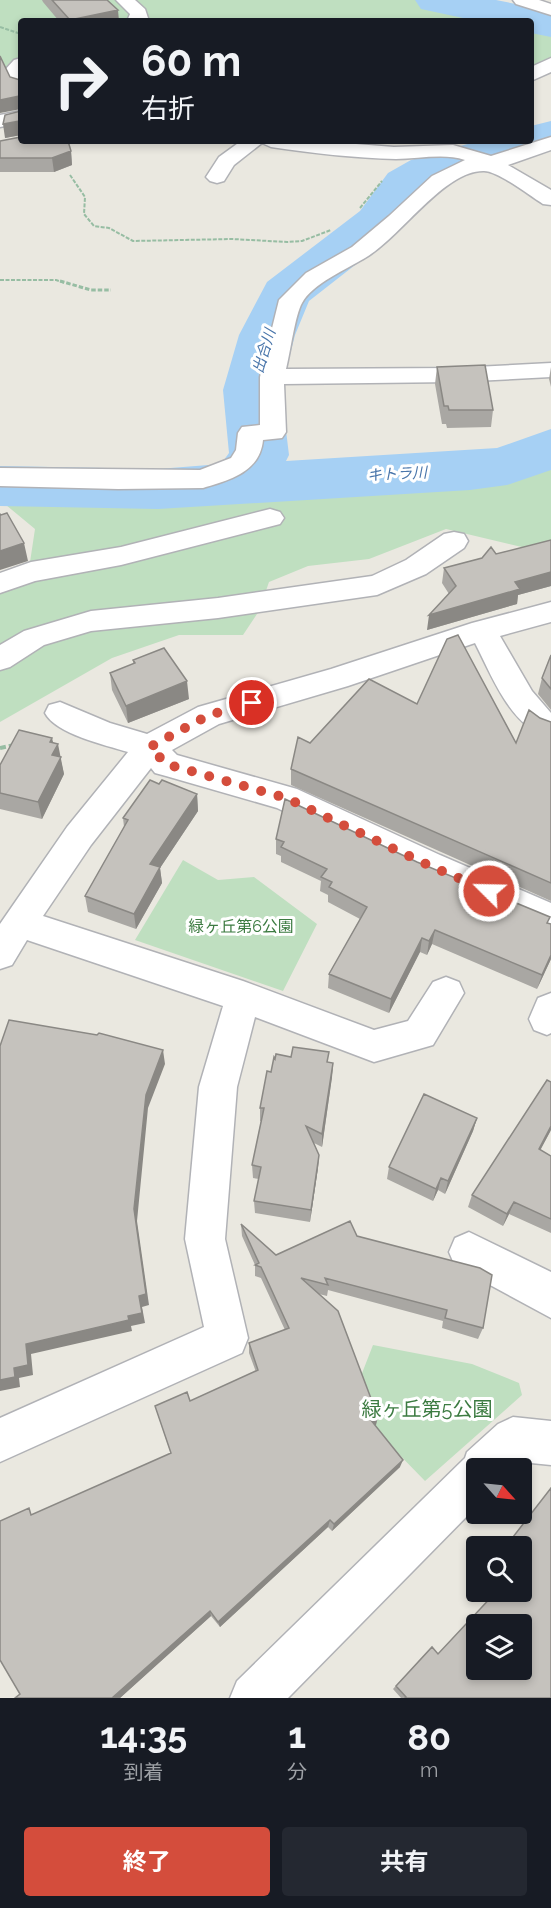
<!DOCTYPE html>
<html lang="ja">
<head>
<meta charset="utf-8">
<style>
	body { margin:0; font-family:Raleway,"Noto Sans JP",sans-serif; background:#242831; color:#f1f3f6; height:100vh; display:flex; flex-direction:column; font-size:22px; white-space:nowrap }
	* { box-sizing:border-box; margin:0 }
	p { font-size:20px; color:#9ea1a6 }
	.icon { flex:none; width:33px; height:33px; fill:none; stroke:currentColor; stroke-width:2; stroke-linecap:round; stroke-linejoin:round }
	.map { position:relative; height:1698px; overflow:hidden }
	.panel { display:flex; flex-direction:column; background:#171b24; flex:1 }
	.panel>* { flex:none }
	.banner { position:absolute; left:18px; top:18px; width:516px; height:126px; border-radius:6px; box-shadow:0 3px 9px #0003; background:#171b24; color:#f1f3f6; overflow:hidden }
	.needle { width:39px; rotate:117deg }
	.tools { position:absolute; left:466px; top:1458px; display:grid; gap:12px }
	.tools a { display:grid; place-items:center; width:66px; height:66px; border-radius:6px; background:#171b24; box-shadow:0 3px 9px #0003; font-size:30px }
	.pin { position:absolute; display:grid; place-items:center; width:51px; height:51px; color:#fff; margin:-26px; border:3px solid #fff; border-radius:50%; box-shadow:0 2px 6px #0007 }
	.me { position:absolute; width:66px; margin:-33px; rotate:293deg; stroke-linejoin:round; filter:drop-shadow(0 0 4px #0008) }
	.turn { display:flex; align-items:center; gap:21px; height:126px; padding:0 24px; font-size:27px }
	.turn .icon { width:78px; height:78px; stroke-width:2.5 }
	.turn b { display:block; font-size:42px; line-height:51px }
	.eta { display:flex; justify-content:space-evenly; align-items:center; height:102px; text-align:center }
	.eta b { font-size:36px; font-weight:700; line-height:42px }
	.action { display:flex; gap:12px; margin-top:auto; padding:12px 24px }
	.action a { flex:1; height:69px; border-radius:6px; background:#d44d3c; color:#fff; font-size:24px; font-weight:700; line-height:69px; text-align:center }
	.action a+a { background:#242831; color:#f1f3f6 }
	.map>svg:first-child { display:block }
</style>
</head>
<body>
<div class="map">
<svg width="551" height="1698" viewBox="0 0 551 1698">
	<rect width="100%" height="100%" fill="#eae8e0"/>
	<path fill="#bfdfc0" d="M0,0H420L528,21H21V78L0,74Z
		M531,22L551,26V57L531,68Z
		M551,460V551L526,548L446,529L369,559L308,566L269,582L259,611L243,635H179L112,658L0,722V593L27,582L35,529L0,500L190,495L506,476Z
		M183,860L218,880L254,877L317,924L283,991L135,940Z
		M373,1345L472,1364L519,1383L522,1395L425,1481L350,1404Z"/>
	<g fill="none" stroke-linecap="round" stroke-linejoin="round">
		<path fill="#a6d0f4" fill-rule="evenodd" d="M415,0H496L551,11V37L531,33V21H477L421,9Z
			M551,121V150L445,180L423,193L396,233L309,301L295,335L281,390L289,455L286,461L497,448L551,429V470L507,485L470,490L158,509L0,506V466L158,469L221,464L229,453L223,390L239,335L267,282L360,211L388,173L411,160L478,141H531V126Z"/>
		<defs>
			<path id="minor" d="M116,0H135L145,9L148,18L146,21H127L130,14Z
				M513,0H539L551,4V15L516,4Z
				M21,58V91L14,89L4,71L14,60Z
				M551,58V72L531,81V67Z
				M21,111V123L0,127V115Z
				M551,137V150L508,165L551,190V205L543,204C530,196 498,171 484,171C444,170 400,238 365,258C347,269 312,284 302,303C295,315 290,354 286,369L455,368L551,363V377L455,382L284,384L286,432L282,438L263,440C260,472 230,480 203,488L118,489L0,486V468L200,470L231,458L236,450L238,433L242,427L260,425V377L279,300L306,273L352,247L389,216L432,176L465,160C444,153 418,159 396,159C354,158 312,153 271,147L262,143L234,165L224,181L217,183L210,181L206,177L219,157L241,141H318L394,147L453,145L491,156Z
				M270,509L280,512L284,518L280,524L121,565L35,581L0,593V573L31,562L121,547Z
				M454,532L464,534L468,541L464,548L426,574L377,595L218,618L91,631L44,645L10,667L0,670V645L24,631L91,611L218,598L372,576L406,560L444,534Z
				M551,602V622L500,636L532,691L551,713V739C510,726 493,678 475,643L348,686L219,724L172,750L177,755L297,789L440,855L551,903V932L416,875L277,808L166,776L155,773L151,768L91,845L43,916L243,981L374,1030L408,1021L433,982L446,977L459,982L464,993L433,1045L374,1062L255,1017L237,1087L225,1239L248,1338L242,1353L0,1462V1418L204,1327L185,1239L199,1087L223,1006L27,940L12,965L0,969V924L67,827L128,752C105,745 56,734 45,713L49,705L60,702L110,723L147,734L198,707L331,669L472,623Z
				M551,993V1033L547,1035L534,1030L529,1019L538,998Z
				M469,1232L551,1272V1318L455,1266L449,1252L455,1238Z
				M513,1417L551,1421V1465L521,1462L514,1468H477V1506L288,1698H230L237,1681L465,1458L467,1452L498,1424Z"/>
		</defs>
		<use href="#minor" stroke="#b1b2b6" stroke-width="3"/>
		<path stroke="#97bda3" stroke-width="2" stroke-dasharray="4 1.5" stroke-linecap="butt" d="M0,27L21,34
			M70,175L85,197L84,214L94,226L109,228L133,241L232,239L287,242L302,241L331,230
			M360,208L382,181
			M0,280H56L65,283"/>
		<path stroke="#97bda3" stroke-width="3" stroke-dasharray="4.5 2" stroke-linecap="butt" d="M60,281L91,290H111"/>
		<path stroke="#97bda3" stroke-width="4" stroke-dasharray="6 3" stroke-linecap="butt" d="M0,748L14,745"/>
		<use href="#minor" fill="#fff" fill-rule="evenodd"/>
	</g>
	<path fill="#a9a7a3" d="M42,0H107L119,21H59L43,2Z
		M10,77L21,81V135L5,138L21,111Z
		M0,141L71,151L72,165L54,172H0Z
		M437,367L493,410L491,427L447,428L446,424H442L435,384Z
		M551,367V387L549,379Z
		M551,540V586L518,595L517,604L427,630L449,594L442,583L444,568Z
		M551,655V710L538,694L542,678Z
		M133,660L189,699L128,723L112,690L110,673L133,664Z
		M417,704L516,743L540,718L551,722V901L291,785V769L310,743Z
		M53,743L60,757L64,774L42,819L0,809V765Z
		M159,784L197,794L198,811L160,868L162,883L136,929L88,912L85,896L124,827L123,818Z
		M276,839L417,862L548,923L551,959L537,989L432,944L427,955L420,952L389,1013L328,988L329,974L360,919L328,902V895L320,891L321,881L281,862V856L276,854Z
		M275,1059L333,1063L332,1077L322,1147L314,1143L319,1155L318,1168L310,1222L255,1213L254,1201L259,1179L253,1178L252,1165L261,1121H260V1108Z
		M477,1118L473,1131L445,1194L438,1190L433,1201L387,1179L389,1167Z
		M551,1130L540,1150L551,1156V1233L509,1214L503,1226L468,1207L472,1195Z
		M241,1224L276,1255L357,1236L483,1328L478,1339L442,1328L443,1321L328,1290L327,1296L319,1294L378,1417L375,1426L400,1467L332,1531L328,1527L220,1627L211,1616L120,1698H15L20,1694L34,1514L171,1454L155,1406L190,1401L256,1372L249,1353V1343L285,1330L261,1278L255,1276V1265L242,1236Z
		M551,1487V1698H401L393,1689L432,1647L438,1654L522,1592Z"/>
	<path fill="#8a8884" d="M118,10L119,21H70V20Z
		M19,96L21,109L0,113V100Z
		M19,121L21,135L5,138L3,124Z
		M71,151L72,165L54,172L52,158Z
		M24,543L28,561L0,570V551Z
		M551,572V586L518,595L517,604L427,630L429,615L515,582Z
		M187,681L189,699L128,723L126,706Z
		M52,738L55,750L58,744L64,774L42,819L38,802L50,742Z
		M197,794L198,811L160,868L162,883L136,929L134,914L150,864Z
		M435,930L432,944L427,955L429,941Z
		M422,938L420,952L389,1013L391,999Z
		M551,955V959L537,989L542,975Z
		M163,1050L165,1064L148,1108L137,1221L149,1305L142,1307L145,1323L131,1326L132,1331L31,1354L33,1375L19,1378L20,1387L0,1391V1380L14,1368L26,1344L128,1316L139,1296L134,1209L146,1095Z
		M333,1063L332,1077L322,1147V1134Z
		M477,1118L473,1131L445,1194L448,1181Z
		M551,1126V1130L534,1162L539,1149Z
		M319,1155L318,1168L310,1222L311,1210Z
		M441,1178L438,1190L433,1201L436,1189Z
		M514,1202L509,1214L503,1226L507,1214Z
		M378,1417L376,1425L368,1428L370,1419Z
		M403,1460L400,1467L332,1531L334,1524Z
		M330,1520L328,1527L220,1627L218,1622Z
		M210,1611L211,1616L120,1698H112Z"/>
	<path fill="#c5c2bd" stroke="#8a8884" stroke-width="1.5" fill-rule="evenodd" d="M52,0H107L118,10L70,20Z
		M0,56L10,77L20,80L21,81V98L19,96L0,100Z
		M21,106V125L19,121L3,124L5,115L21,111Z
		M21,137V141H68L71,151L52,158H0V141Z
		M485,365L493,410H449L448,406H444L437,367Z
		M7,513L24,543L0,551V514L1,515Z
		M551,540V572L515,582L520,589L429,615L456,586L444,568L482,558L491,547L496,554Z
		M458,635L516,743L529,710L540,718L551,722V883L291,769L298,737L310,743L369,679L417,704L447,639Z
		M164,648L187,681L126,706L110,673L135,663L133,660Z
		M551,655V689L542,678Z
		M19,730L52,738L50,742L58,744L52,755L61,757L38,802L0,793V765Z
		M150,780L159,784L162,780L197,794L150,864L160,867L134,914L85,896L128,820L123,818Z
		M285,799L417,862L550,917L547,923L551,924V955L542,975L435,930L429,941L422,938L391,999L329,974L367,907L329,887L332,882L321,877L327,869L281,847L284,842L276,839Z
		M9,1020L97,1035L99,1033L163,1050L146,1095L134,1209L146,1294L139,1296L142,1313L128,1316L129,1320L26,1344L28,1365L14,1368L15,1377L0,1380V1046Z
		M293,1047L329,1052L327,1062L333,1063L322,1134L306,1126L319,1155L311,1210L254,1201L261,1167L252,1165L264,1108H260L267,1071L271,1072L274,1057L275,1059L276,1054L291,1057Z
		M547,1080L551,1082V1126L539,1149L551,1156V1219L514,1202L507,1214L472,1195Z
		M424,1094L477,1118L448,1181L441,1178L436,1189L389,1167Z
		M350,1221L357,1236L480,1268L492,1275L483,1328L445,1318L447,1310L325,1278L328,1285L301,1278L338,1311L378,1417L370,1419L403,1460L334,1524L330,1520L218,1622L210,1611L112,1698H15L20,1694L0,1660V1521L29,1508L31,1515L171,1453L155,1406L187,1392L190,1401L258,1370L249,1343L289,1328L261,1267L255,1265L259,1263L241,1224L276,1255Z
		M551,1488V1698H405L406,1697L396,1686L432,1647L438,1654L496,1592H522V1546H506ZM477,1624H522V1670H477Z"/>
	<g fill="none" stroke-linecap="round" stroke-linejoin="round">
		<path stroke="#d44d3c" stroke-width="10" stroke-dasharray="0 18" d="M252,703L209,715L150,747L166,764L286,798L428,865L489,891"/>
	</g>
	<g text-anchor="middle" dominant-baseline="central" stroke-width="6" stroke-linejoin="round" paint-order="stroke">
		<g font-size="15" font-style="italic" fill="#4a76ab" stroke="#fff">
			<text transform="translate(264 351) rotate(-73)">出合川</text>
			<text transform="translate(397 474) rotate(-3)">キトラ川</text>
		</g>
		<g font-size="16" fill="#3c7b41" stroke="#fff">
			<text x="241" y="926">緑ヶ丘第6公園</text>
		</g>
		<g font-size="20" fill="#3c7b41" stroke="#fff">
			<text x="427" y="1409">緑ヶ丘第5公園</text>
		</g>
	</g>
</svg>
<div class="tools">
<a><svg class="needle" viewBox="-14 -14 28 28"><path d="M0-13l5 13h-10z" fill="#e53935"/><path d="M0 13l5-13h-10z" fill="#9ea1a6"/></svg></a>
<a><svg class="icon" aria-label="search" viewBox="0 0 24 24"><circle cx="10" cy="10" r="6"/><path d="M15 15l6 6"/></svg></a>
<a><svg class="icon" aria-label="layers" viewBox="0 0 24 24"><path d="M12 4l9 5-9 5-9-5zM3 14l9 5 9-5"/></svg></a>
</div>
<div class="pin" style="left:252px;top:703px;background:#d93025"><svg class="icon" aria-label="arrive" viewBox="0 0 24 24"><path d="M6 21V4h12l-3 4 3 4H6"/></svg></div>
<svg class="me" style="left:489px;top:891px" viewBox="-20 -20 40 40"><circle r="17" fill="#d44d3c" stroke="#fff" stroke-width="3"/><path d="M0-11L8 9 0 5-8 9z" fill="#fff"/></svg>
<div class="banner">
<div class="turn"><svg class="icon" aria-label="right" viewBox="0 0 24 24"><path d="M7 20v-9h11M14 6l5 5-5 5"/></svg><div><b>60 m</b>右折</div></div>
</div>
</div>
<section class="panel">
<div class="eta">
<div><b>14:35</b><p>到着</p></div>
<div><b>1</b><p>分</p></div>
<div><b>80</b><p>m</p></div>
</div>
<div class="action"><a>終了</a><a>共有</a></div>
</section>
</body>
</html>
